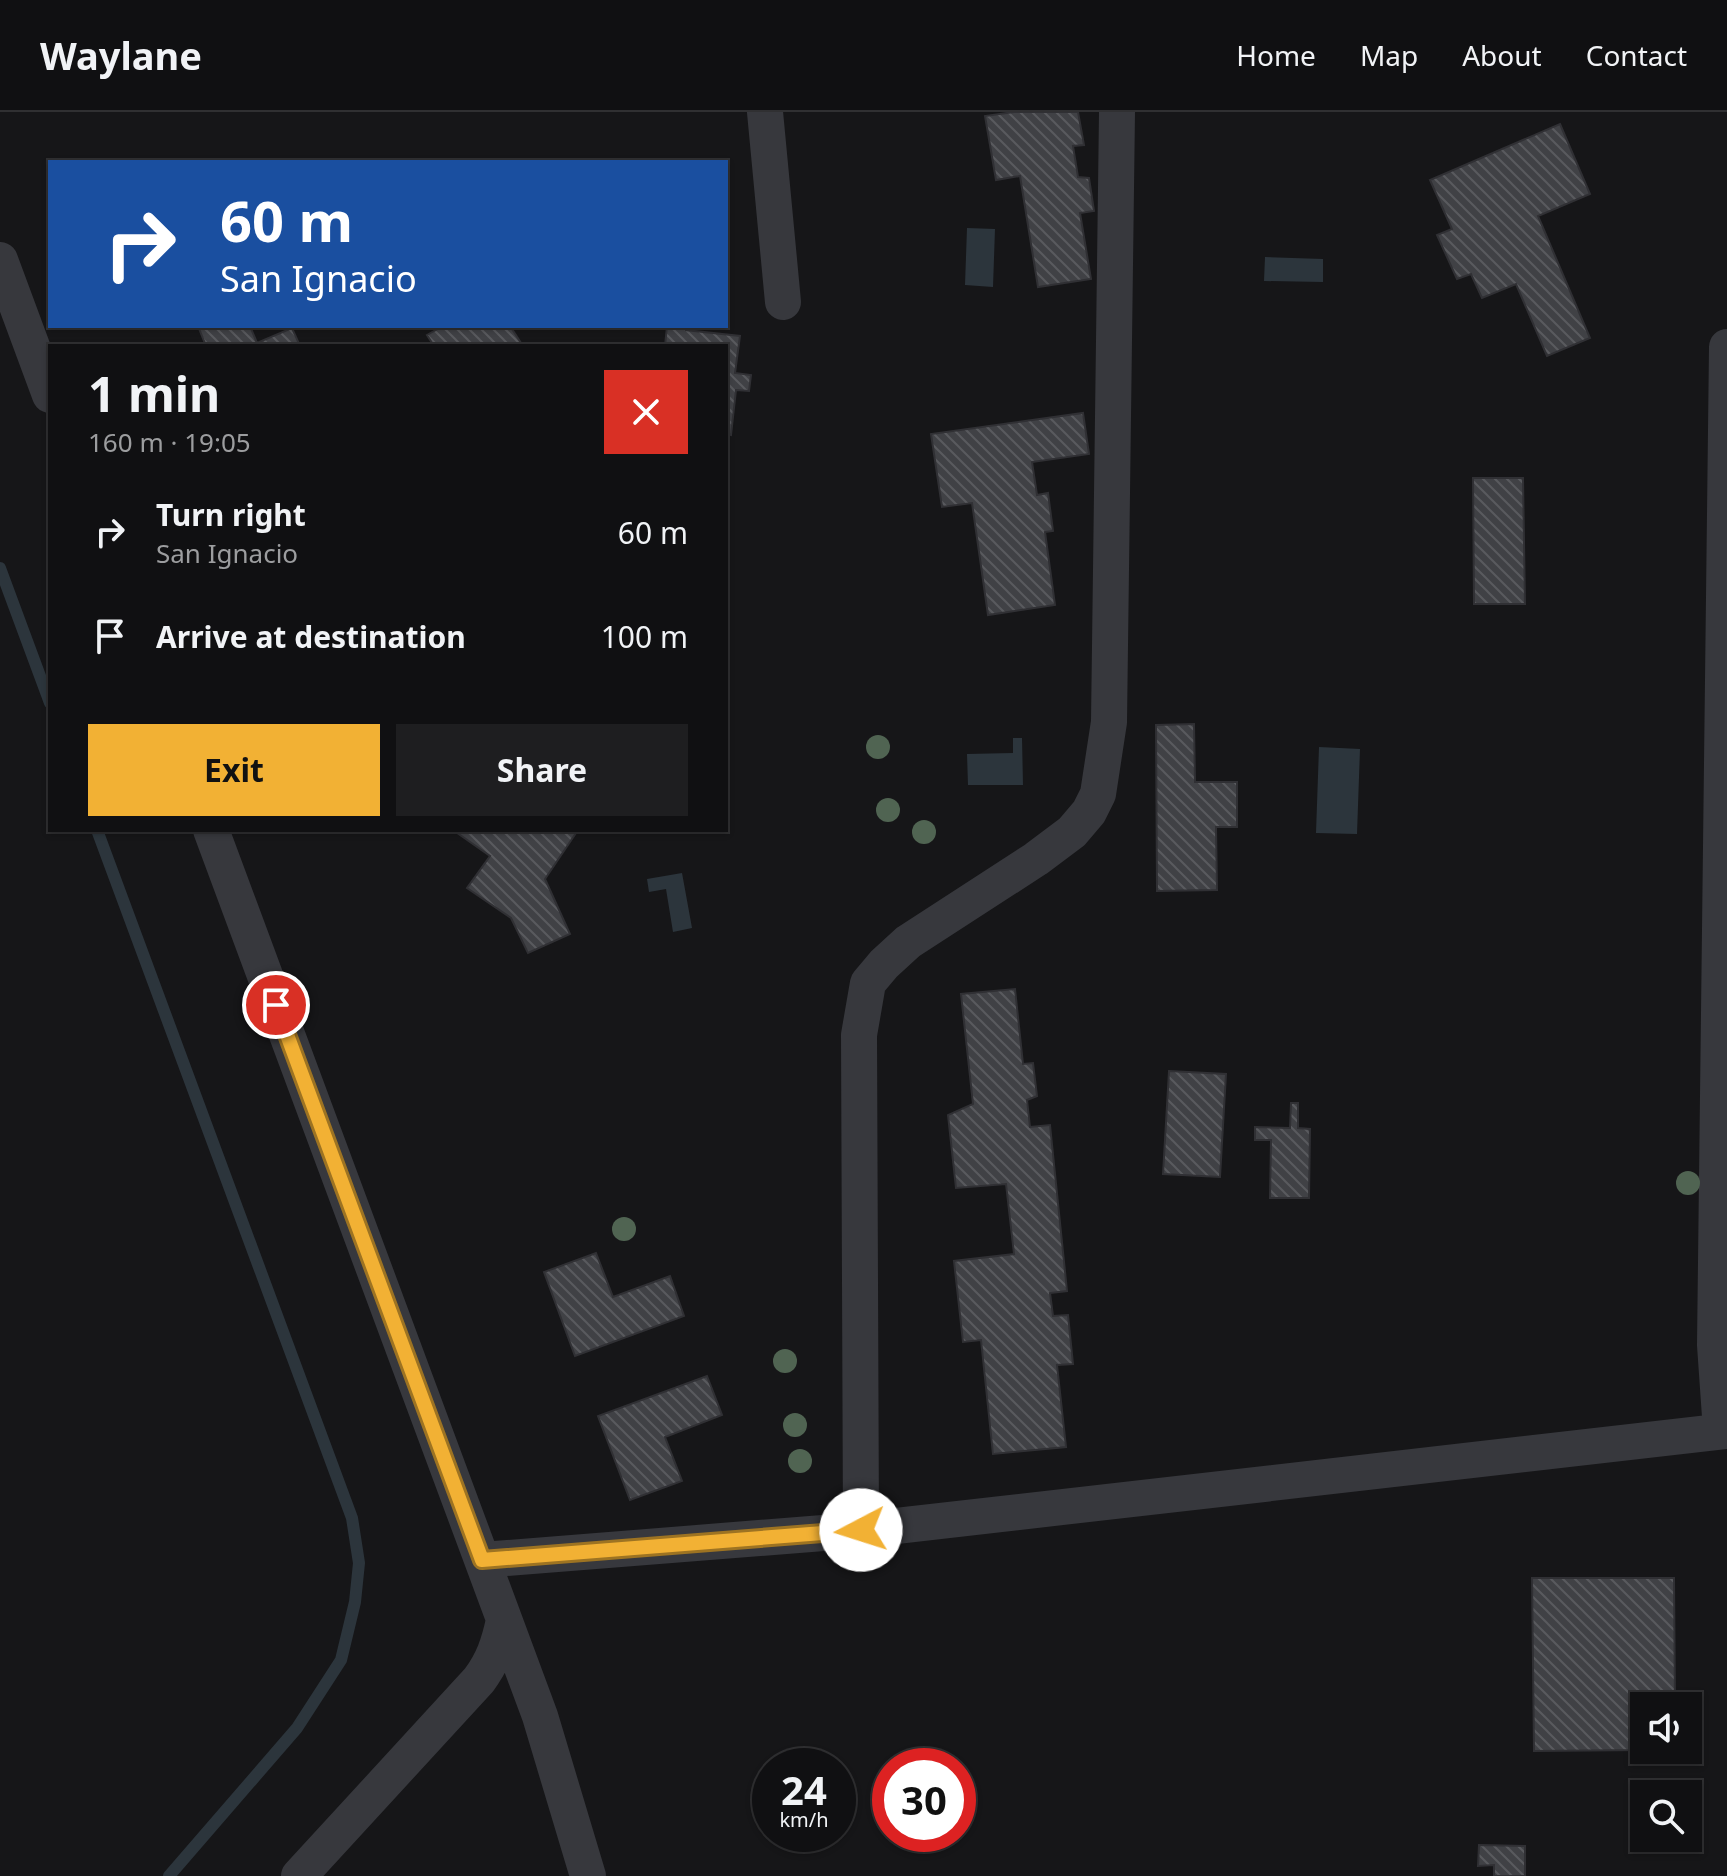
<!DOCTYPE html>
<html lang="en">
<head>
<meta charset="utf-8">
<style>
	body { margin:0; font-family:"Noto Sans",sans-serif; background:#1e1e20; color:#f1f3f6; height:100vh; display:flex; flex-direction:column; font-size:30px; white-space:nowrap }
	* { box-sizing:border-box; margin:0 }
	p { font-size:26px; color:#9c9d9f }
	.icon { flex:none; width:44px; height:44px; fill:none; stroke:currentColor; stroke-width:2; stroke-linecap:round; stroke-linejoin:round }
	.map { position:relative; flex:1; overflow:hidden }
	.sheet { position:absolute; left:48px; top:232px; width:680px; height:488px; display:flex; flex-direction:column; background:#101012; border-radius:0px; box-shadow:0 2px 6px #0004,0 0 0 2px #303032 }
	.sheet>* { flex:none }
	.hud { position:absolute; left:48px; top:48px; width:680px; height:168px; border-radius:0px; box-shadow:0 2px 6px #0004,0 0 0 2px #303032; background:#1a4fa0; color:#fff; overflow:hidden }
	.tools { position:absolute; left:1630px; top:1580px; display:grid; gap:16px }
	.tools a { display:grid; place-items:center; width:72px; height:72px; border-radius:0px; background:#101012; box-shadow:0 2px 6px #0004,0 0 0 2px #303032; font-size:40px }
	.speed { position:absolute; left:752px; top:1636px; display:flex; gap:16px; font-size:40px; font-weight:700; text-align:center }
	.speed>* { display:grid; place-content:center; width:104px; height:104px; border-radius:50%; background:#101012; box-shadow:0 2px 6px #0004,0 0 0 2px #303032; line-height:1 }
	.speed small { font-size:20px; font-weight:400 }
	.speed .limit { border:12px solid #d22; background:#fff; color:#111 }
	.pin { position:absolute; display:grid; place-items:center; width:68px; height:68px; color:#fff; margin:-34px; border:4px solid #fff; border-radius:50%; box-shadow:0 2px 8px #0007 }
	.me { position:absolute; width:88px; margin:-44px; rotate:265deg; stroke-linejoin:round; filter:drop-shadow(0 0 6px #0008) }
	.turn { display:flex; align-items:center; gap:28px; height:168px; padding:0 40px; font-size:36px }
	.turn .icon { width:104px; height:104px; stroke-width:2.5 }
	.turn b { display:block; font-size:56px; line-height:68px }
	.round { display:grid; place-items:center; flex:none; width:84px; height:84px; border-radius:0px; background:#1e1e20 }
	.head { display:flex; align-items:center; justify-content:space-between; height:136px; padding:0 40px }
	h1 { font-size:48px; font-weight:700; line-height:60px }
	.cta { display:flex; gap:16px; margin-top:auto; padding:16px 40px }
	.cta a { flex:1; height:92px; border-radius:0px; background:#f2b134; color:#111; font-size:32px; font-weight:700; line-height:92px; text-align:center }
	.cta a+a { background:#1e1e20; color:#f1f3f6 }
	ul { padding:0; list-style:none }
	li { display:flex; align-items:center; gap:24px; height:104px; padding:0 40px }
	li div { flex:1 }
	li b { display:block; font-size:30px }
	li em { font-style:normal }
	header { display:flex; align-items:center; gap:48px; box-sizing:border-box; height:112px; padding:0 40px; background:#101012; border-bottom:2px solid #303032 }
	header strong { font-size:38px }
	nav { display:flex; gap:44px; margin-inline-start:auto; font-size:28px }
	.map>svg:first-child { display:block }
</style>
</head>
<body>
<header>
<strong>Waylane</strong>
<nav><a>Home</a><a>Map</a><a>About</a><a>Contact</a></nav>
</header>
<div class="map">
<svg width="1727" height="1764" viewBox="0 0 1727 1764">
	<defs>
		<pattern id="building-back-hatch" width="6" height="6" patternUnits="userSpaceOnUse" patternTransform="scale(2)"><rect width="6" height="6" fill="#404145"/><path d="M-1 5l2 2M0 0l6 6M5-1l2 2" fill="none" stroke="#595a5e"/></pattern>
	</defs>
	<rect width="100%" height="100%" fill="#161618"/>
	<path fill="#2c353c" d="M967,116L995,117L993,175L965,173Z
		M1265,145L1323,147V170L1264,169Z
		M1013,626H1022L1023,673H968L967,642L1013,641Z
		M1319,635L1360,637L1357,722L1316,721Z
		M682,761L692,816L673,820L666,777L649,780L647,767Z"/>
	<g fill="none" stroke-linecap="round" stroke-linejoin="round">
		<path stroke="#2c353c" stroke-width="12" d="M0,456L50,591
			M97,718L352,1406L359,1451L355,1490L341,1548L297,1616L169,1764"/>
	</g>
	<path fill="url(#building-back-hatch)" stroke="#303034" stroke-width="2" d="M1014,0H1078L1084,33L1073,34L1078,65L1089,66L1094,99L1080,101L1091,167L1038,175L1020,64L996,68L985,4Z
		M1560,12L1590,82L1538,104L1590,226L1547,244L1516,172L1482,186L1471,162L1457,167L1437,123L1452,117L1430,68Z
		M198,214H250L257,231L292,216L300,234H206Z
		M443,214H510L523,234H434L427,223Z
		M667,214H686V218L740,224L735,261L751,263L749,279L736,278L731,323L726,322V234H665Z
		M1083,301L1089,342L1032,350L1037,383L1048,381L1053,419L1045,420L1055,493L988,503L972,391L942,395L931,322Z
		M1473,366H1523L1525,492H1474Z
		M1194,612L1195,670H1237V715H1216L1217,778L1157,779L1156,613Z
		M453,718H578L545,767L570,822L528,841L511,806L467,776L490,744Z
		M1015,877L1023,952L1033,951L1037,984L1027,988L1030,1015L1050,1013L1067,1179L1050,1181L1053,1204L1068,1203L1073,1252L1057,1253L1066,1335L993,1342L981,1228L963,1230L954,1149L1014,1142L1006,1072L956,1076L948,1003L973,992L961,882Z
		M1169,959L1226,962L1220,1065L1163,1062Z
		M1291,991H1298V1016L1310,1017L1309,1086H1270L1271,1028H1255V1015L1290,1016Z
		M596,1141L613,1185L670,1164L684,1204L575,1244L544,1160Z
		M707,1264L722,1303L665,1325L682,1369L630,1388L598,1304Z
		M1532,1466H1674L1675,1594H1644V1638L1534,1639Z
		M1479,1733L1525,1734V1764H1494V1753L1478,1754Z"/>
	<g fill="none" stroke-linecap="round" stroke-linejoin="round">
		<path stroke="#37383d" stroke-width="36" d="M765,0L783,190
			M0,148L50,283
			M211,718L540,1604L588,1764
			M1721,1319L1715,1233L1727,235
			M861,1418L859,923L868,871L884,852L908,830L1036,747L1072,720L1089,700L1098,682L1109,610L1117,0
			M482,1448L861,1418L1727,1319
			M299,1764L479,1568C493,1549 499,1532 504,1508"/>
	</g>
	<g fill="#506452">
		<circle cx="878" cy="635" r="12"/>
		<circle cx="888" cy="698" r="12"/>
		<circle cx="924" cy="720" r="12"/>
		<circle cx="1688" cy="1071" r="12"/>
		<circle cx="624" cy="1117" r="12"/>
		<circle cx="785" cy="1249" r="12"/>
		<circle cx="795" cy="1313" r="12"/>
		<circle cx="800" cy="1349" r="12"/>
	</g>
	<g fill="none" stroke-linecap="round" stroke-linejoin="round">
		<defs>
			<path id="route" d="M276,893L482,1448L861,1418"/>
		</defs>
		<use href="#route" stroke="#9d7322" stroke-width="20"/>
		<use href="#route" stroke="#f2b134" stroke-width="14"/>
	</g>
</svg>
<div class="tools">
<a><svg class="icon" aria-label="sound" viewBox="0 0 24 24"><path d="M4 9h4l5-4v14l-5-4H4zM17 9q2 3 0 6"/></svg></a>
<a><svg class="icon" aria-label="search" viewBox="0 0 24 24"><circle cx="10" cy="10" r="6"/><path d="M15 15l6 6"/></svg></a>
</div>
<div class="speed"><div>24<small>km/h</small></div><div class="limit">30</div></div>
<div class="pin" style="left:276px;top:893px;background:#d93025"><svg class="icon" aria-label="arrive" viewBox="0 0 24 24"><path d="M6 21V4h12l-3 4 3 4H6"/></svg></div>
<svg class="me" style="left:861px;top:1418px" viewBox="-20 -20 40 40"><circle r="19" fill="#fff"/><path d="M0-13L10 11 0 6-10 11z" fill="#f2b134"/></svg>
<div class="hud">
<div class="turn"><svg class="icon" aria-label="right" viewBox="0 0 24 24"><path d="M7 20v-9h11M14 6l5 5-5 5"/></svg><div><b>60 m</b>San Ignacio</div></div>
</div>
<section class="sheet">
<div class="head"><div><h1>1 min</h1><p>160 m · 19:05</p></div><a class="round" style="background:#d93025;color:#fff"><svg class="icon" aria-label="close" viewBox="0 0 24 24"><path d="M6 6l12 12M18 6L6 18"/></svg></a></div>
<ul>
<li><svg class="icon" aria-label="right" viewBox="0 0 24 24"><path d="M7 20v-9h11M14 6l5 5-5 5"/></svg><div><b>Turn right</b><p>San Ignacio</p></div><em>60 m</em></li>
<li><svg class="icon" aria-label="arrive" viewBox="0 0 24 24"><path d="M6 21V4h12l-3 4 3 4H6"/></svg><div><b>Arrive at destination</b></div><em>100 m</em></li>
</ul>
<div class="cta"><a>Exit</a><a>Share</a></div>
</section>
</div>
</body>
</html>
